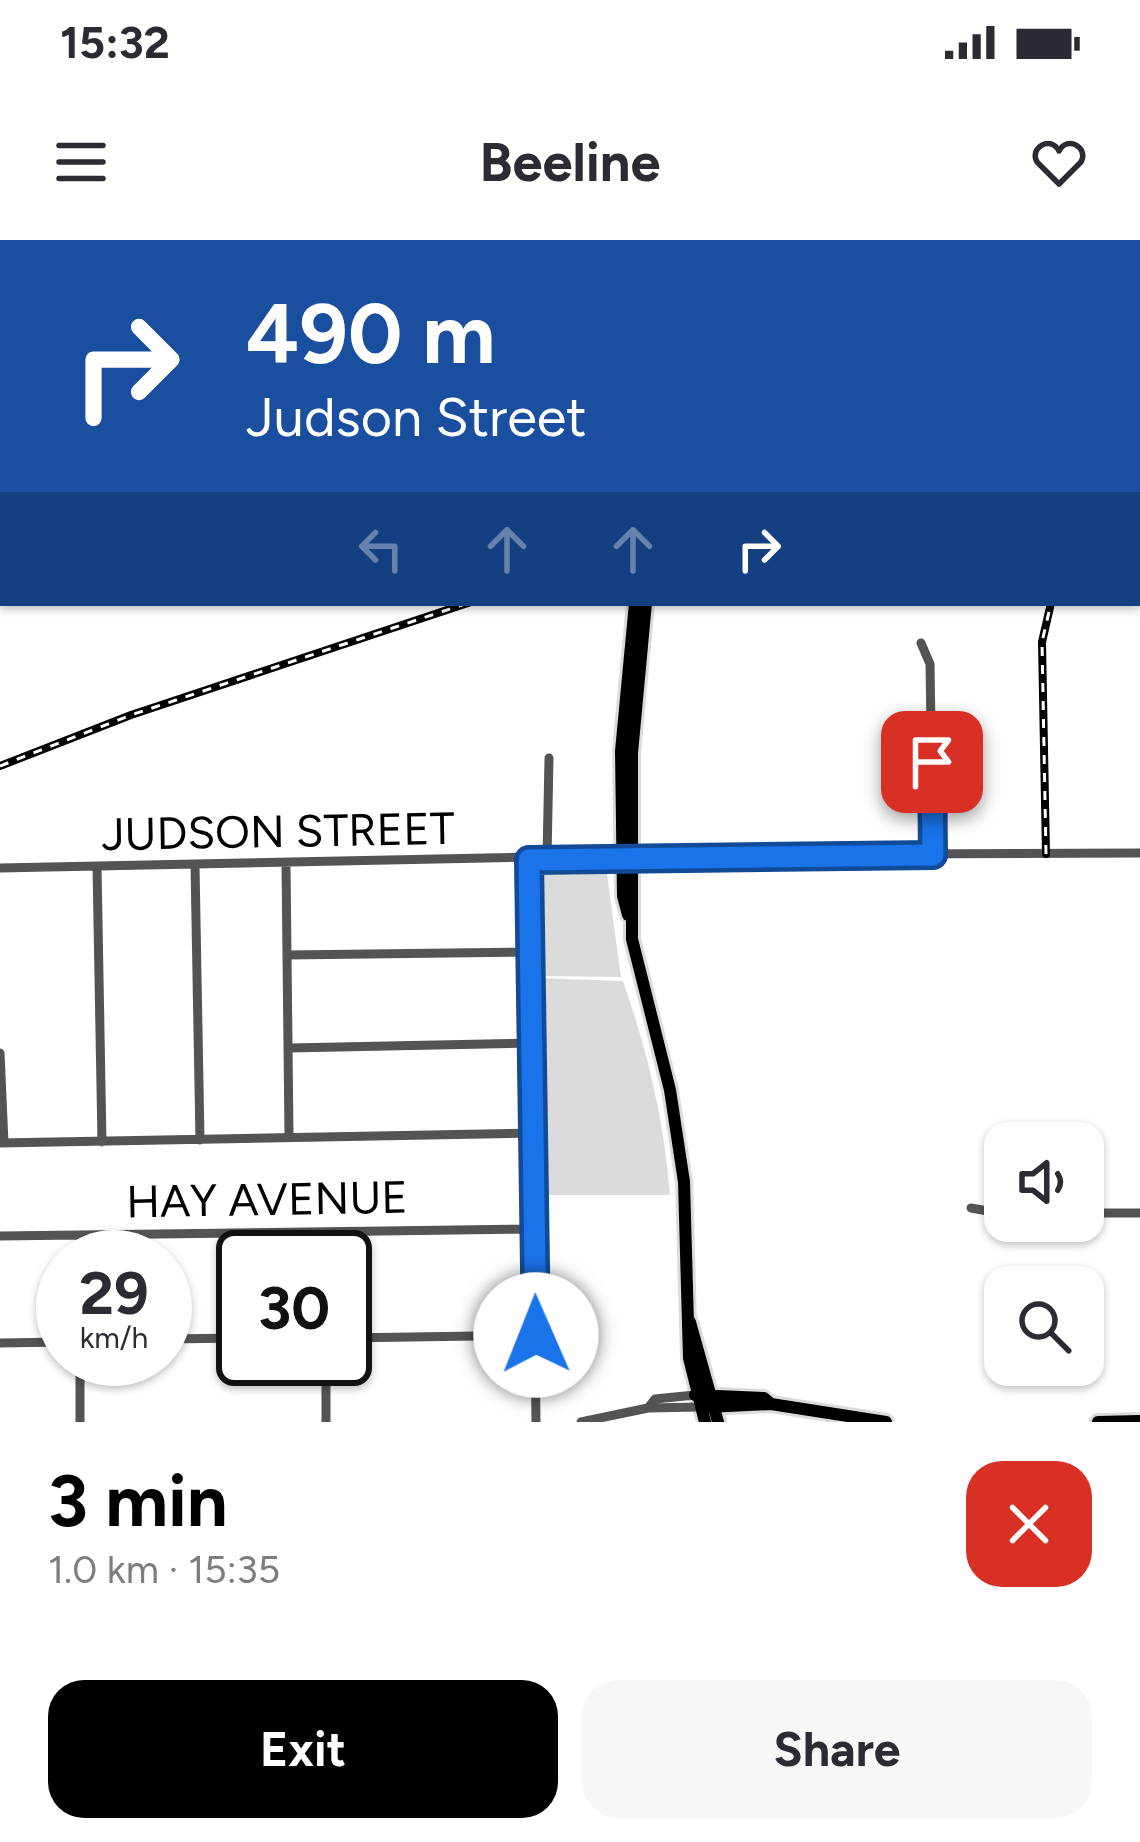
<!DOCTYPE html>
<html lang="en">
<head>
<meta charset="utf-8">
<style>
	body { margin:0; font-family:Figtree,sans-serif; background:#f7f7f7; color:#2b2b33; height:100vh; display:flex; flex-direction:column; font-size:45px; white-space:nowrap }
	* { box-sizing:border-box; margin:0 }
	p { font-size:39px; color:#7c7c81 }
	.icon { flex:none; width:66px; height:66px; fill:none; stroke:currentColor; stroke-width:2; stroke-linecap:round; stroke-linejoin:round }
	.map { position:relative; height:1182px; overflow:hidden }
	.drawer { display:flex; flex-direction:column; background:#fff; flex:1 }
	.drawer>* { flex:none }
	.top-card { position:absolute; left:0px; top:0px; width:1140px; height:366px; box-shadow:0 3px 9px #0004; background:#1a4fa0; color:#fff; overflow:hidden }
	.tools { position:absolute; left:984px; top:882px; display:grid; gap:24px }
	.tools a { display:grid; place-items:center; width:120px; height:120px; border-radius:24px; background:#fff; box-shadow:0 3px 9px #0004; font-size:60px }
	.speed { position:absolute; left:36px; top:990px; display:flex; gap:24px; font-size:60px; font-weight:700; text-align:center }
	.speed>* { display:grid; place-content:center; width:156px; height:156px; border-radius:50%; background:#fff; box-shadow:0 3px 9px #0004; line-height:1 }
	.speed small { font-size:30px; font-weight:400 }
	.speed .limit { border:6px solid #111; border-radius:18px; background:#fff; color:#111 }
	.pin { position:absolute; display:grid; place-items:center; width:102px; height:102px; color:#fff; margin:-51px; border-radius:24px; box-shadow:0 6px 18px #0006 }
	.me { position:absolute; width:132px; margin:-66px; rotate:359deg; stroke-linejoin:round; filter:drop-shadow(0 0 9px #0008) }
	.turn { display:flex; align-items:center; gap:42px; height:252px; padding:0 48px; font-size:54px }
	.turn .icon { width:156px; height:156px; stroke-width:2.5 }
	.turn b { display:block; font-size:84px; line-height:102px }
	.lanes { display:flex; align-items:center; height:114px; padding:0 48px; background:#0003; justify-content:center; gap:60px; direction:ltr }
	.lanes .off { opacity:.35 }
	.round { display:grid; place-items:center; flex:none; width:126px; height:126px; border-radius:36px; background:#f7f7f7 }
	.headline { display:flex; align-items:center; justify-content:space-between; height:204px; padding:0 48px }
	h1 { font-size:72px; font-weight:700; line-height:90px; color:#000 }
	.action { display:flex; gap:24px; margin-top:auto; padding:24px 48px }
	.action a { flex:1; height:138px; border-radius:36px; background:#000; color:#fff; font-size:48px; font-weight:700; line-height:138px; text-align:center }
	.action a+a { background:#f7f7f7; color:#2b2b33 }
	.status { display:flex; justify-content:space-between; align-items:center; height:84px; padding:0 60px; background:#fff; direction:ltr }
	.status svg { height:33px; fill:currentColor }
	header { display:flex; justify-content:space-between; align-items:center; height:156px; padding:0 48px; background:#fff; font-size:54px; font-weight:700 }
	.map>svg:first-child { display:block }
</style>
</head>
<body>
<div class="status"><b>15:32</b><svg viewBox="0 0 49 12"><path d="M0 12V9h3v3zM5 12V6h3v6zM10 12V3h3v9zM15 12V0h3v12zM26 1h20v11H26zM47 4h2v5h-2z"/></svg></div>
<header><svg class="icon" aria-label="menu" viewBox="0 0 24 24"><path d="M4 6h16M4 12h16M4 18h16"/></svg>Beeline<svg class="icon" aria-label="heart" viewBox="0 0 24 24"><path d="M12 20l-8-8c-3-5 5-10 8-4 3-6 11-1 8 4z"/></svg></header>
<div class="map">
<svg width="1140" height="1182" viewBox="0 0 1140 1182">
	<rect width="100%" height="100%" fill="#fff"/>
	<path fill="#dbdbdb" d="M540,633L607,634L621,737L541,736Z
		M539,738L623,741C648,813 664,880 670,955H542Z"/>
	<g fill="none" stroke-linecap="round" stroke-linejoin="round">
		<defs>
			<path id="major" d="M671,3V0
				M682,3L683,0
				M646,363L632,513V699L670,850L684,942L689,1118L705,1182
				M628,675L623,656L621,511L635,363
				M690,1082L718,1182
				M695,1155L764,1158L771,1164L886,1182
				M707,1167L771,1164
				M1098,1182L1140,1181"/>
		</defs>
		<use href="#major" stroke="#dbdbdb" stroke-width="18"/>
		<path stroke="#545454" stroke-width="9" d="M189,0V3
			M0,62H3
			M0,163L3,162
			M0,313H3
			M921,403L930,424L933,615
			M547,618L549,518
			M529,620L536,1182
			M286,624L289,896
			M195,625L200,900
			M97,627L102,902
			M0,628L632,615L1140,613
			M288,715L531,712
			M289,808L532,803
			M0,813L4,903
			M0,903L534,893
			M971,968L1005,974
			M1083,973H1140
			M323,993L324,1017
			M0,996L534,989
			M81,1017V995
			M345,1098L537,1095
			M165,1099L243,1098
			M0,1103L63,1102
			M80,1119V1182
			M326,1119V1182
			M648,1168L655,1159L695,1155
			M581,1182L648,1168L700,1167"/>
		<use href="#major" stroke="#000" stroke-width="12"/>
		<defs>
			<path id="rail" d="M1137,141L1140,140
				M1137,278L1140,276
				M0,526L131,475L468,363
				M1046,614L1042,402L1051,363"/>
		</defs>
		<use href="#rail" stroke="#000" stroke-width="8"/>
		<use href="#rail" stroke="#fff" stroke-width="3" stroke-dasharray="9" stroke-linecap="butt"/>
	</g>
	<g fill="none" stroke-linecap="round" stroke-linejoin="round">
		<defs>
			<path id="route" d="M536,1095L529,620L933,615L932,522"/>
		</defs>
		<use href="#route" stroke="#114b97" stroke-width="30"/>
		<use href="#route" stroke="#1a73e8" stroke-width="21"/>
	</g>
	<g text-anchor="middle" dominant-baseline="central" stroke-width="10" stroke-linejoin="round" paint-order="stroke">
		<g font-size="45" fill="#000" stroke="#fff">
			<text transform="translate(278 591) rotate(-1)">JUDSON STREET</text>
			<text transform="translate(267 959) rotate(-1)">HAY AVENUE</text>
		</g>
	</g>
</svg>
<div class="tools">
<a><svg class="icon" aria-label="sound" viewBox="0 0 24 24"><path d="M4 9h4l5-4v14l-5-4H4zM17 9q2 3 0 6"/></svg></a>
<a><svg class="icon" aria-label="search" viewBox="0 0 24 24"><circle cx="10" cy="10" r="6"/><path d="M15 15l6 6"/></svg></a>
</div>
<div class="speed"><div>29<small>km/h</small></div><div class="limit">30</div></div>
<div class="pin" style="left:932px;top:522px;background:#d93025"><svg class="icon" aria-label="arrive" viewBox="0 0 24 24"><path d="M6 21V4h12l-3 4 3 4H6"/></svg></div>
<svg class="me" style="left:536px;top:1095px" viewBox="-20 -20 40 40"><circle r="19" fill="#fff"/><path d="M0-13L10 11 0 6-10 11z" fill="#1a73e8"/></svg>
<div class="top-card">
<div class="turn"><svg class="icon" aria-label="right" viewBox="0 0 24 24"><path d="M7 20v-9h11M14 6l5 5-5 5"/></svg><div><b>490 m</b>Judson Street</div></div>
<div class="lanes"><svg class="icon off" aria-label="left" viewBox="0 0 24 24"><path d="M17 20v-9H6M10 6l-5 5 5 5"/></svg><svg class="icon off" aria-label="ahead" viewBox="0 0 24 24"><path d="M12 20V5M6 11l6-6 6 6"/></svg><svg class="icon off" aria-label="ahead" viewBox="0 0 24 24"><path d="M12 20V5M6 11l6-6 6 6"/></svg><svg class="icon" aria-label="right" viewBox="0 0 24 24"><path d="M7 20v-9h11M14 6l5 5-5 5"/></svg></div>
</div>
</div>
<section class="drawer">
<div class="headline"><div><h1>3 min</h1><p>1.0 km · 15:35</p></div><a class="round" style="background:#d93025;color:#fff"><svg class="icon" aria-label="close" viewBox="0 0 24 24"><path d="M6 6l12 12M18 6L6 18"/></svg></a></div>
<div class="action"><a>Exit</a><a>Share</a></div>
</section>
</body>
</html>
